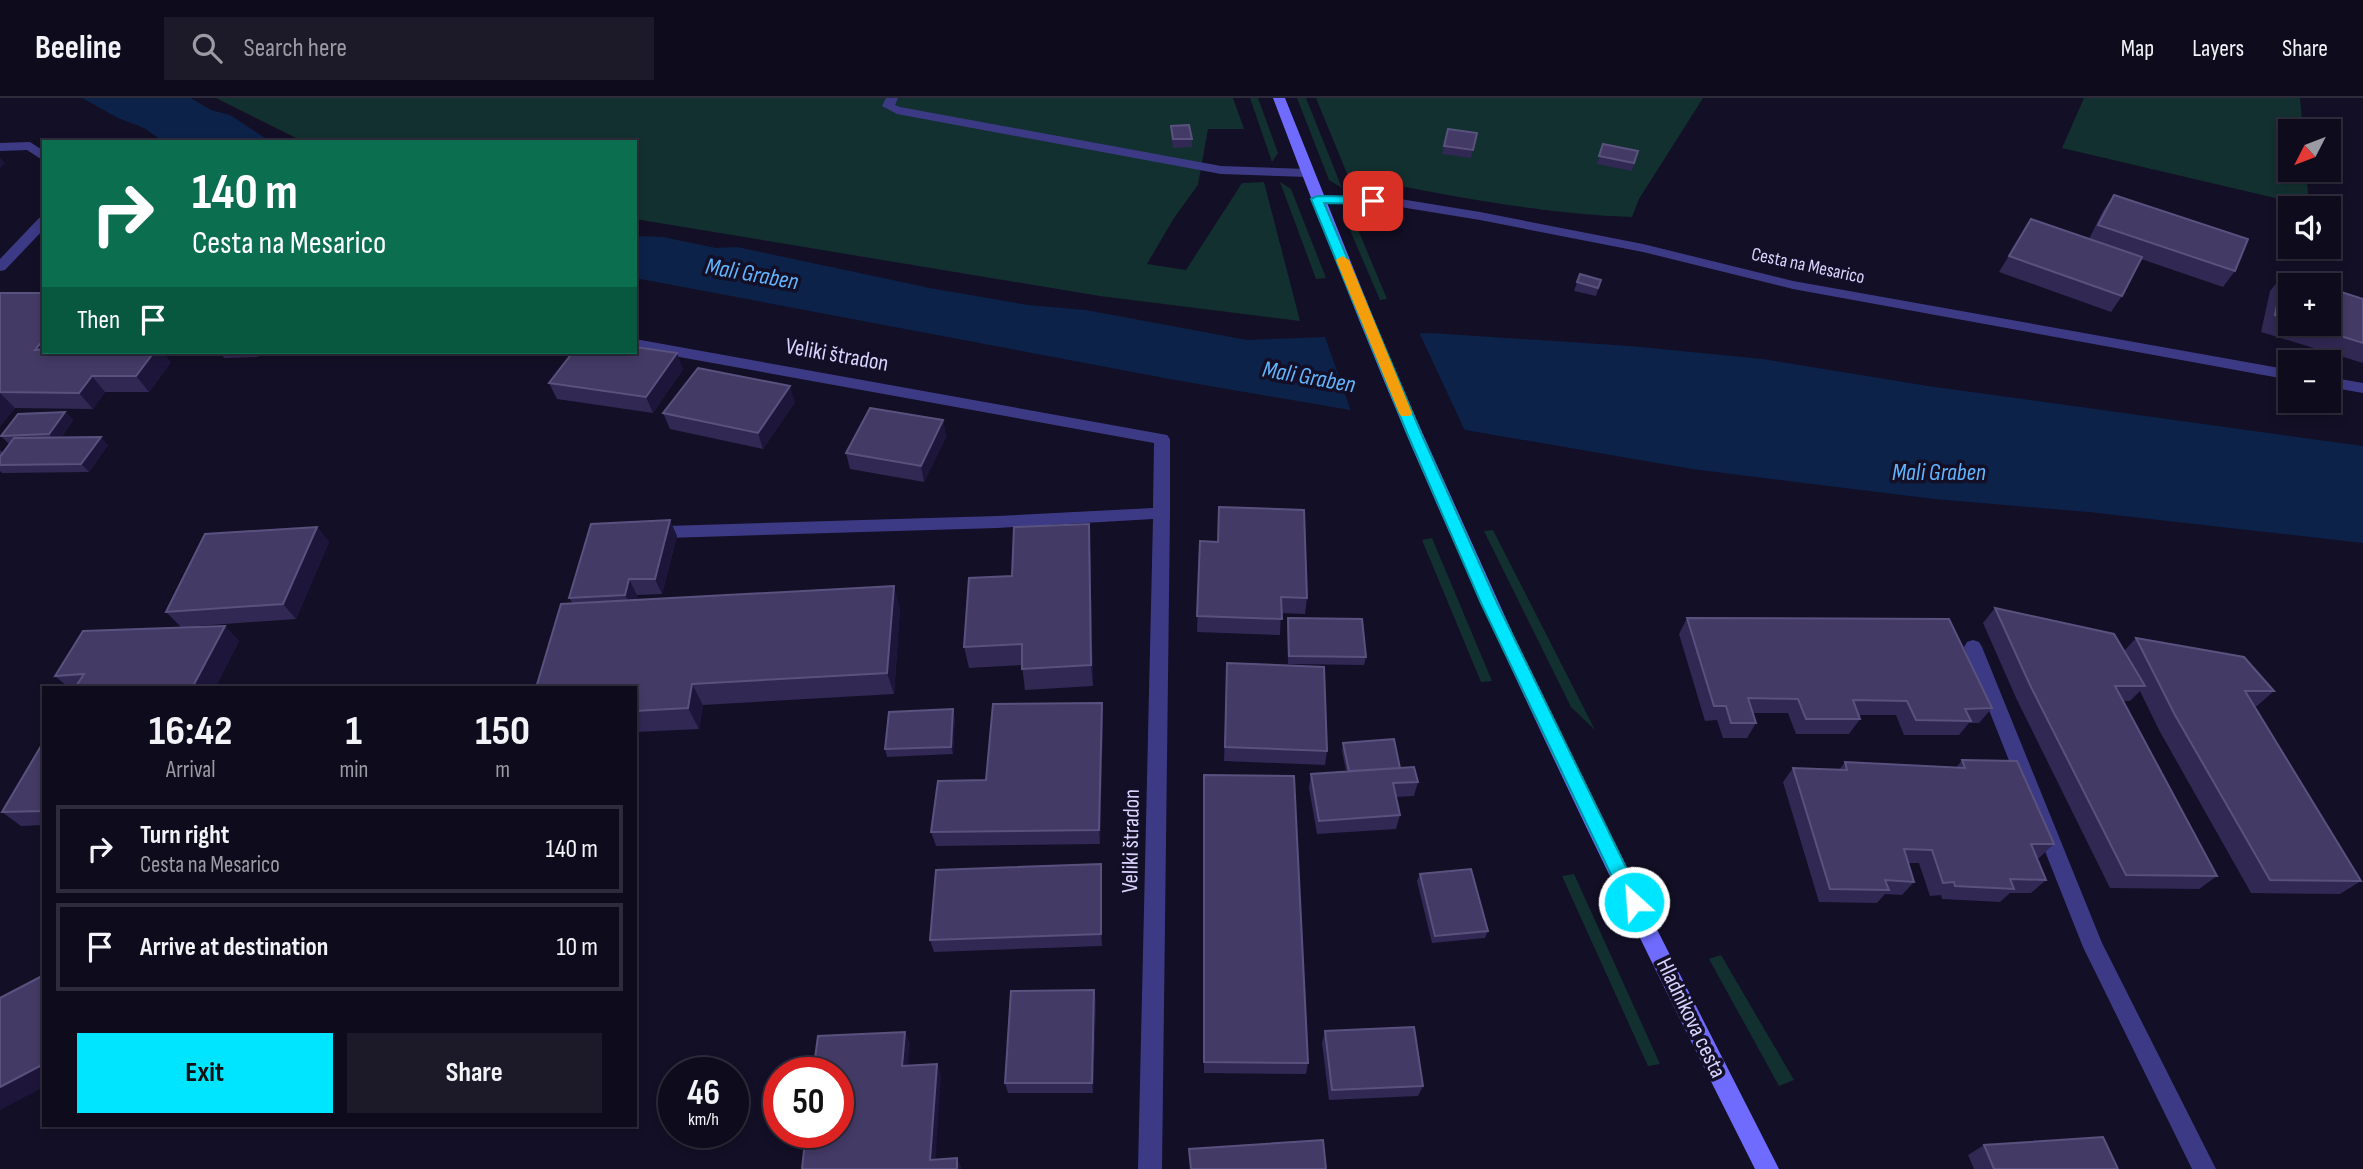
<!DOCTYPE html>
<html lang="en">
<head>
<meta charset="utf-8">
<style>
	body { margin:0; font-family:"Sofia Sans Condensed",sans-serif; background:#1c1929; color:#f1f3f6; height:100vh; display:flex; flex-direction:column; font-size:26px; white-space:nowrap }
	* { box-sizing:border-box; margin:0 }
	p { font-size:23px; color:#9b9ba3 }
	.icon { flex:none; width:38px; height:38px; fill:none; stroke:currentColor; stroke-width:2; stroke-linecap:round; stroke-linejoin:round }
	.map { position:relative; flex:1; overflow:hidden }
	.sheet { position:absolute; left:42px; top:588px; width:595px; height:441px; display:flex; flex-direction:column; background:#0e0b1c; border-radius:0px; box-shadow:0 4px 10px #0003,0 0 0 2px #2e2b3b }
	.sheet>* { flex:none }
	.banner { position:absolute; left:42px; top:42px; width:595px; height:214px; border-radius:0px; box-shadow:0 4px 10px #0003,0 0 0 2px #2e2b3b; background:#0b6e4f; color:#fff; overflow:hidden }
	.needle { width:46px; rotate:228deg }
	.fabs { position:absolute; left:2278px; top:21px; display:grid; gap:14px }
	.fabs a { display:grid; place-items:center; width:63px; height:63px; border-radius:0px; background:#0e0b1c; box-shadow:0 4px 10px #0003,0 0 0 2px #2e2b3b; font-size:35px }
	.speed { position:absolute; left:658px; top:959px; display:flex; gap:14px; font-size:35px; font-weight:700; text-align:center }
	.speed>* { display:grid; place-content:center; width:91px; height:91px; border-radius:50%; background:#0e0b1c; box-shadow:0 4px 10px #0003,0 0 0 2px #2e2b3b; line-height:1 }
	.speed small { font-size:18px; font-weight:400 }
	.speed .limit { border:10px solid #d22; background:#fff; color:#111 }
	.pin { position:absolute; display:grid; place-items:center; width:60px; height:60px; color:#fff; margin:-30px; border-radius:14px; box-shadow:0 4px 10px #0006 }
	.me { position:absolute; width:77px; margin:-38px; rotate:334deg; stroke-linejoin:round; filter:drop-shadow(0 0 5px #0008) }
	.turn { display:flex; align-items:center; gap:24px; height:147px; padding:0 35px; font-size:32px }
	.turn .icon { width:91px; height:91px; stroke-width:2.5 }
	.turn b { display:block; font-size:49px; line-height:60px }
	.then { display:flex; align-items:center; height:66px; padding:0 35px; background:#0003; gap:14px; font-size:26px }
	.eta { display:flex; justify-content:space-evenly; align-items:center; height:119px; text-align:center }
	.eta b { font-size:42px; font-weight:700; line-height:49px }
	.button { display:flex; gap:14px; margin-top:auto; padding:14px 35px }
	.button a { flex:1; height:80px; border-radius:0px; background:#00e5ff; color:#111; font-size:28px; font-weight:700; line-height:80px; text-align:center }
	.button a+a { background:#1c1929; color:#f1f3f6 }
	ul { padding:0; list-style:none }
	li { display:flex; align-items:center; gap:21px; height:88px; margin:0 14px 10px; padding:0 21px; border:4px solid #2e2b3b; border-radius:0px }
	li div { flex:1 }
	li b { display:block; font-size:26px }
	li em { font-style:normal }
	header { display:flex; align-items:center; gap:42px; box-sizing:border-box; height:98px; padding:0 35px; background:#0e0b1c; border-bottom:2px solid #2e2b3b }
	header strong { font-size:33px }
	nav { display:flex; gap:38px; margin-inline-start:auto; font-size:24px }
	.search { width:490px; height:63px; background:#1c1929; display:flex; align-items:center; gap:18px; box-sizing:border-box; padding:0 24px; border-radius:0px; color:#9b9ba3; font-size:26px }
	.map>svg:first-child { display:block }
</style>
</head>
<body>
<header>
<strong>Beeline</strong>
<div class="search"><svg class="icon" aria-label="search" viewBox="0 0 24 24"><circle cx="10" cy="10" r="6"/><path d="M15 15l6 6"/></svg>Search here</div>
<nav><a>Map</a><a>Layers</a><a>Share</a></nav>
</header>
<div class="map">
<svg width="2363" height="1071" viewBox="0 0 2363 1071">
	<rect width="100%" height="100%" fill="#130f26"/>
	<path fill="#12302f" d="M216,0H1233L1244,31H1208L1198,87L1174,120L1147,166L1186,172L1242,85L1264,84L1300,223L1100,198L635,121V44H304Z
		M1250,0H1258L1278,55L1272,64Z
		M1297,0H1306L1342,90L1329,82Z
		M1316,0H1703L1639,101L1632,119C1537,116 1442,96 1348,78Z
		M2084,0H2300L2303,33H2291V72H2306L2309,108L2062,50Z
		M1280,84L1291,91L1326,180L1316,181Z
		M1352,117L1387,201L1380,202L1347,125Z
		M1493,432L1595,632L1571,609L1484,433Z
		M1432,440L1492,583L1481,584L1422,442Z
		M1574,776L1660,966L1648,968L1562,778Z
		M1721,857L1794,982L1779,988L1709,861Z"/>
	<path fill="#0c2248" d="M82,0H191L211,12L230,17L271,44H164L144,30L118,20Z
		M635,138L663,139L716,150L737,149L930,190L1028,207L1086,212L1247,242L1430,235L1630,248L1763,261L1928,288L2363,348V445L2088,414L1934,401L1692,371L1175,282L635,180Z"/>
	<path fill="#130f26" d="M1418,232L1466,335L1352,316L1324,236Z"/>
	<g fill="none" stroke-linecap="round" stroke-linejoin="round">
		<path fill="#3d3a85" fill-rule="evenodd" d="M886,0H898L895,7L900,9L1221,68L1307,71L1313,75L1307,79L1221,76L897,16L882,8Z
			M1973,542L1979,544L1982,549L2102,845L2216,1071H2192L2083,849L1964,549L1967,544Z"/>
		<path fill="#3d3a85" fill-rule="evenodd" d="M30,44L44,53V63L27,52L0,53V45Z
			M1317,97L1394,100L1480,114L1643,146L1793,183L2291,272V282L1793,191L1643,154L1480,122L1394,108L1312,104V98Z
			M44,119V131L5,172L0,173V161L39,120Z
			M635,241L1167,337L1170,341V415L1162,1071H1138L1153,421L997,430L666,440L658,434L666,428L997,418L1153,410L1154,345L635,251Z
			M2329,279L2363,285V295L2329,289Z"/>
		<path fill="#6f6bff" fill-rule="evenodd" d="M1273,0H1285L1395,274L1516,543L1642,802L1779,1071H1755C1645,853 1538,634 1439,411C1379,276 1325,138 1273,0Z"/>
	</g>
	<path fill="#312854" d="M1171,28L1192,41V49L1173,50L1171,36Z
		M1477,35L1471,60L1442,56L1444,48Z
		M1603,46L1638,53L1632,73L1597,66Z
		M2114,97L2235,173L2223,189L2141,161L2122,198L2111,214L1999,174L2031,121L2089,141L2103,113Z
		M2283,177L2291,187V226H2329L2363,201V265L2261,234L2270,193Z
		M1601,182L1596,198L1574,193L1577,184Z
		M0,195L44,254L171,264L149,294H105L93,311L15,310L0,328Z
		M220,254H261L258,259L224,260Z
		M683,271L653,315L557,301L549,285Z
		M795,304L763,351L670,331L663,315Z
		M65,314L73,322L61,340L108,347L89,374L2,375L0,373V352L3,355L9,346L1,338Z
		M943,322L946,339L924,384L850,371L846,355Z
		M670,422L677,438L662,496L637,497L636,502L900,510L894,596L703,607L699,631L635,634V590L569,500Z
		M317,429L329,444L296,521L183,529L225,528L239,543L215,590H69L55,578L181,529L166,514Z
		M1200,443L1307,500L1305,516L1281,515L1280,537L1197,534Z
		M1090,448L1093,588L1025,592L1022,567L969,570L964,549L1012,478Z
		M1995,510L2124,553L2136,540L2274,593L2257,608H2255L2361,783L2340,796L2251,795L2159,632L2140,593L2130,603H2123L2217,778L2199,791L2110,790L2017,602L1983,525Z
		M1288,520L1366,559L1364,567L1288,566L1287,528Z
		M1687,520L1992,610L1979,625H1969L1959,637H1904L1896,617H1858L1860,621L1849,636H1796L1788,615H1753L1756,625L1747,640H1723L1717,622L1705,623L1679,536Z
		M1227,565L1327,653L1325,667L1224,663Z
		M1102,605L1103,619L1100,746L936,748L931,734L986,682Z
		M955,619L953,656L887,659L885,651Z
		M44,643V727L21,728L2,714Z
		M1343,645L1400,670L1418,684L1414,698L1396,699L1400,717L1396,731L1317,736L1309,690L1311,676L1346,673L1342,653Z
		M1962,662L2054,746L2039,760H2037L2046,782L2031,795H2010L2000,804L1942,801L1941,797L1930,798L1919,765H1908L1914,784L1902,797L1885,796L1877,805L1819,804L1783,684L1793,670L1839,672L1845,664L1956,670Z
		M1203,691L1308,965L1306,976L1204,975Z
		M1101,766L1102,780V848L934,854L930,842Z
		M1420,776L1488,833L1485,840L1432,845L1417,783Z
		M1094,892L1096,904L1093,995H1008L1005,985Z
		M1325,933L1423,988L1418,998L1329,1002L1322,945Z
		M1984,1047L2118,1071H1974L1968,1057Z"/>
	<path fill="#1d163a" d="M0,59L5,65L0,70Z
		M44,241V254L35,252Z
		M154,254H163L171,264L149,294L136,278Z
		M254,254H261L258,259Z
		M677,255L683,271L653,315L646,299Z
		M92,278L105,294L93,311L79,295Z
		M790,288L795,304L763,351L758,335Z
		M0,295L15,310L0,328Z
		M65,314L73,322L57,345L49,336Z
		M943,322L946,339L924,384L921,368Z
		M101,339L108,347L89,374L81,366Z
		M670,422L677,438L662,496L655,481Z
		M1089,426L1090,448L1093,588L1091,567Z
		M317,429L329,444L296,521L283,506Z
		M629,481L637,497L633,513L625,497Z
		M894,488L900,510L894,596L887,575Z
		M225,528L239,543L215,590H192Z
		M692,586L703,607L699,631L688,610Z
		M1102,605L1103,619L1100,746L1099,732Z
		M953,611L955,619L953,656L951,649Z
		M1101,766L1102,780V848L1101,836Z
		M1094,892L1096,904L1093,995L1092,985Z
		M905,934L910,945L907,979L902,968Z
		M44,966V989L0,1012V989Z
		M937,966L941,977L935,1071L930,1062Z
		M957,1060L962,1070L961,1071H957Z"/>
	<path fill="#433a66" stroke="#5a527e" stroke-width="2" d="M1189,27L1192,41H1173L1171,28Z
		M1448,31L1477,35L1473,52L1444,48Z
		M1603,46L1638,53L1634,65L1599,58Z
		M2114,97L2248,141L2235,173L2098,127Z
		M2031,121L2142,159L2122,198L2009,158Z
		M1580,176L1601,182L1598,190L1577,184Z
		M2283,177L2319,187H2291V222L2275,217Z
		M2329,190L2363,201V245L2302,226H2329Z
		M0,195H44V241L35,252L44,251V254H154L136,278H92L79,295L0,294Z
		M635,249L677,255L646,299L549,285L573,254H635Z
		M698,270L790,288L758,335L663,315Z
		M870,310L943,322L921,368L846,355Z
		M65,314L49,336L1,338L18,316Z
		M101,339L81,366L0,367V359L14,340Z
		M1219,409L1304,412L1307,500L1281,499L1282,521L1197,518L1200,443L1218,444Z
		M670,422L655,481H629L625,497L569,500L591,426Z
		M1089,426L1091,567L1022,571V546L964,549L969,480L1012,478L1014,429Z
		M317,429L283,506L166,514L205,436Z
		M894,488L887,575L692,586L688,610L635,613V590H536L561,506Z
		M1995,510L2114,536L2145,588H2115L2217,778L2126,777L2030,587Z
		M1288,520L1362,521L1366,559L1289,558Z
		M1687,520L1949,521L1992,610L1965,611L1971,623L1916,622L1907,603L1853,602L1860,621H1806L1798,601L1748,600L1756,625H1731L1726,608H1714Z
		M225,528L192,590H75L84,576L55,578L83,533Z
		M2136,540L2244,559L2274,593H2245L2361,783L2270,782L2175,617Z
		M1227,565L1324,569L1327,653L1225,649Z
		M1102,605L1099,732L931,734L938,683L986,682L993,606Z
		M953,611L951,649L885,651L889,614Z
		M1394,641L1400,670L1349,673L1343,645Z
		M44,643V713L2,714Z
		M1962,662L2017,663L2054,746H2031L2046,782L2010,781L2014,791L1955,788L1954,784L1943,785L1932,752L1904,751L1914,784L1885,782L1889,792L1830,791L1793,670L1847,672L1845,664L1965,670Z
		M1414,669L1418,684L1393,685L1400,717L1319,723L1311,676Z
		M1204,677L1294,678L1308,965L1204,964Z
		M1101,766V836L930,842L936,772Z
		M1471,771L1488,833L1435,838L1420,776Z
		M44,877V966L0,989V900Z
		M1094,892L1092,985H1005L1011,893Z
		M1414,929L1423,988L1332,992L1325,933Z
		M905,934L902,968L937,966L930,1062L957,1060V1071H802L806,1034H838V975H813L818,938Z
		M2103,1039L2118,1071H1994L1984,1047Z
		M1323,1042L1326,1071H1191L1189,1051Z"/>
	<path fill="#00e5ff" stroke="#0095a6" stroke-width="2" d="M1317,98L1373,99L1379,103L1373,106L1324,105L1421,335L1497,505L1640,798L1643,804L1640,810L1634,812L1627,810L1481,505L1407,335L1311,101Z"/>
	<path fill="#f59e0b" d="M1342,158L1349,162L1412,315L1410,318H1401L1399,315L1336,162Z"/>
	<g text-anchor="middle" dominant-baseline="central" stroke-width="7" stroke-linejoin="round" paint-order="stroke">
		<g font-size="19" fill="#d9d4ff" stroke="#130f26">
			<text transform="translate(1808 168) rotate(12)">Cesta na Mesarico</text>
		</g>
		<g font-size="23" fill="#d9d4ff" stroke="#130f26">
			<text transform="translate(837 257) rotate(10)">Veliki štradon</text>
			<text transform="translate(1131 743) rotate(-89)">Veliki štradon</text>
			<text transform="translate(1691 920) rotate(64)">Hladnikova cesta</text>
		</g>
		<g font-size="24" font-style="italic" fill="#62b6ff" stroke="#130f26">
			<text transform="translate(752 176) rotate(10)">Mali Graben</text>
			<text transform="translate(1309 279) rotate(10)">Mali Graben</text>
			<text x="1939" y="374">Mali Graben</text>
		</g>
	</g>
</svg>
<div class="fabs">
<a><svg class="needle" viewBox="-14 -14 28 28"><path d="M0-13l5 13h-10z" fill="#e53935"/><path d="M0 13l5-13h-10z" fill="#9b9ba3"/></svg></a>
<a><svg class="icon" aria-label="sound" viewBox="0 0 24 24"><path d="M4 9h4l5-4v14l-5-4H4zM17 9q2 3 0 6"/></svg></a>
<a>+</a>
<a>−</a>
</div>
<div class="speed"><div>46<small>km/h</small></div><div class="limit">50</div></div>
<div class="pin" style="left:1373px;top:103px;background:#d93025"><svg class="icon" aria-label="arrive" viewBox="0 0 24 24"><path d="M6 21V4h12l-3 4 3 4H6"/></svg></div>
<svg class="me" style="left:1634px;top:804px" viewBox="-20 -20 40 40"><circle r="17" fill="#00e5ff" stroke="#fff" stroke-width="3"/><path d="M0-11L8 9 0 5-8 9z" fill="#fff"/></svg>
<div class="banner">
<div class="turn"><svg class="icon" aria-label="right" viewBox="0 0 24 24"><path d="M7 20v-9h11M14 6l5 5-5 5"/></svg><div><b>140 m</b>Cesta na Mesarico</div></div>
<div class="then">Then<svg class="icon" aria-label="arrive" viewBox="0 0 24 24"><path d="M6 21V4h12l-3 4 3 4H6"/></svg></div>
</div>
<section class="sheet">
<div class="eta">
<div><b>16:42</b><p>Arrival</p></div>
<div><b>1</b><p>min</p></div>
<div><b>150</b><p>m</p></div>
</div>
<ul>
<li><svg class="icon" aria-label="right" viewBox="0 0 24 24"><path d="M7 20v-9h11M14 6l5 5-5 5"/></svg><div><b>Turn right</b><p>Cesta na Mesarico</p></div><em>140 m</em></li>
<li><svg class="icon" aria-label="arrive" viewBox="0 0 24 24"><path d="M6 21V4h12l-3 4 3 4H6"/></svg><div><b>Arrive at destination</b></div><em>10 m</em></li>
</ul>
<div class="button"><a>Exit</a><a>Share</a></div>
</section>
</div>
</body>
</html>
